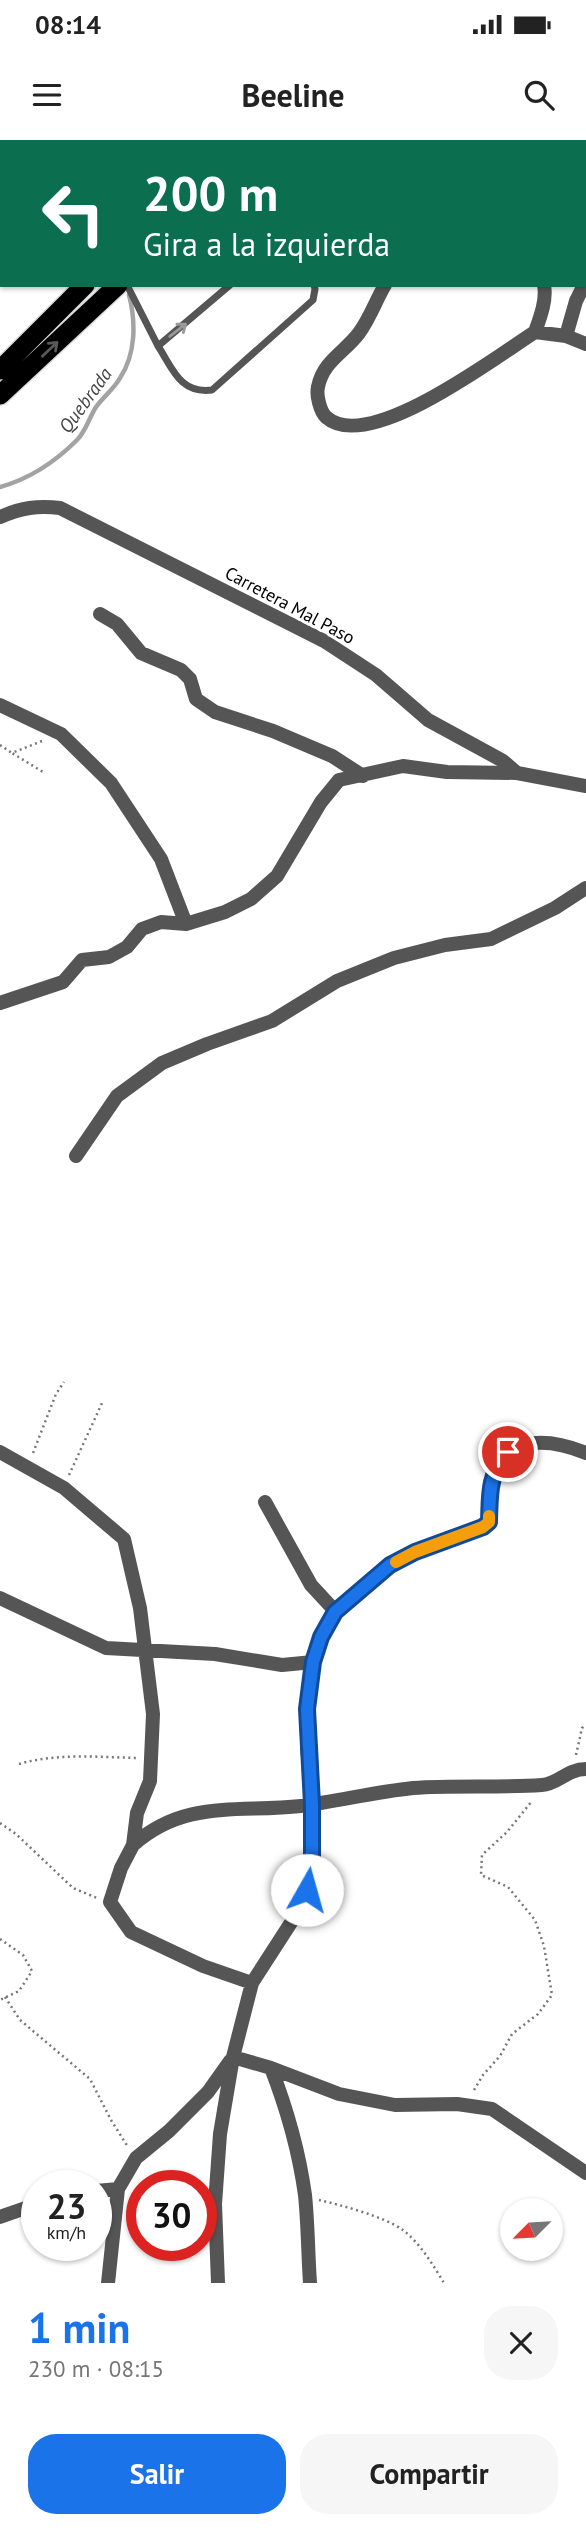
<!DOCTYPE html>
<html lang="es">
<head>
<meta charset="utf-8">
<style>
	body { margin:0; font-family:"PT Sans",sans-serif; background:#f6f6f6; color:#222; height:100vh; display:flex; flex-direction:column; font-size:26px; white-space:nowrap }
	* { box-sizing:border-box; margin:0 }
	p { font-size:23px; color:#767676 }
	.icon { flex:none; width:38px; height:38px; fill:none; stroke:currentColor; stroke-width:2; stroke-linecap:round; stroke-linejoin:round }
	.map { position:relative; height:2143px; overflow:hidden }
	.details { display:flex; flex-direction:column; background:#fff; flex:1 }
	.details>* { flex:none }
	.hud { position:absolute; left:0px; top:0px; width:586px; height:147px; box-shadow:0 2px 5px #0004; background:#0b6e4f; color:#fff; overflow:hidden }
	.needle { width:46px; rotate:246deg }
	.tools { position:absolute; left:500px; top:2058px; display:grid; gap:14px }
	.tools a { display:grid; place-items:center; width:63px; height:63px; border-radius:50%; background:#fff; box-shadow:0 2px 5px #0004; font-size:35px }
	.speed { position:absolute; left:21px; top:2030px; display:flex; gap:14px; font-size:35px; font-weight:700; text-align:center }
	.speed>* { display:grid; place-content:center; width:91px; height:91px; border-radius:50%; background:#fff; box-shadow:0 2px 5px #0004; line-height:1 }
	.speed small { font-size:18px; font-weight:400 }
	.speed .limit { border:10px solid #d22; background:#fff; color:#111 }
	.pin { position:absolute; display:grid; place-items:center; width:60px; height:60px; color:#fff; margin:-30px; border:4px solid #fff; border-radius:50%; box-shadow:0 2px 7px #0007 }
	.me { position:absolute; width:77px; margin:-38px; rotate:7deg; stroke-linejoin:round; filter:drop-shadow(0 0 5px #0008) }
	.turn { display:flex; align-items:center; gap:24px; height:147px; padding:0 28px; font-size:32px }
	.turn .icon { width:91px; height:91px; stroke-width:2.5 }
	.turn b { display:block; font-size:49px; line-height:60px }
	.round { display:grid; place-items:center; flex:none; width:74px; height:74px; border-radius:28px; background:#f6f6f6 }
	.overview { display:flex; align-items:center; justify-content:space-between; height:119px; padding:0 28px }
	h1 { font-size:42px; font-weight:800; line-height:52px; color:#1a73e8 }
	.action { display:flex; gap:14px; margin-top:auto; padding:14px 28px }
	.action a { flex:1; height:80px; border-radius:28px; background:#1a73e8; color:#fff; font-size:28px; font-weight:800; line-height:80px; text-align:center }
	.action a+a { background:#f6f6f6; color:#222 }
	.status { display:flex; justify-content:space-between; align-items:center; height:49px; padding:0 35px; background:#fff; direction:ltr }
	.status svg { height:19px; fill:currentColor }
	header { display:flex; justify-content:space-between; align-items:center; height:91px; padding:0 28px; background:#fff; font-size:32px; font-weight:800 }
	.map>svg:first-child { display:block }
</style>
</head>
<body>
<div class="status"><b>08:14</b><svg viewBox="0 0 49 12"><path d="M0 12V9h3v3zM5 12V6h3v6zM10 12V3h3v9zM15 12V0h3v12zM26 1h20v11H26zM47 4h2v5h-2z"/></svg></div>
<header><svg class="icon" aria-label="menu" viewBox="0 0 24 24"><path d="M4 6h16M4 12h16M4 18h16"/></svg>Beeline<svg class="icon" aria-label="search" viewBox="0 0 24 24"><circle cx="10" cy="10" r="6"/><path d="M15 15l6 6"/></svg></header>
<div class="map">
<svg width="586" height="2143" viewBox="0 0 586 2143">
	<rect width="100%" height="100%" fill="#fff"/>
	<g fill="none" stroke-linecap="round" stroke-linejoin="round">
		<path stroke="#a3a3a3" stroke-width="4.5" d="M84,0L85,2
			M0,347C29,339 56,321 77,300C86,291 89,278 96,267C103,257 114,249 120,238C136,214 136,182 129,155"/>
		<defs>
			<path id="trunk" d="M235,2L237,0
				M270,2L272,0
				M0,230L85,145
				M0,255L118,145"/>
		</defs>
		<use href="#trunk" stroke="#dbdbdb" stroke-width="22"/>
		<path stroke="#777" stroke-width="2.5" stroke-dasharray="2 3.5" stroke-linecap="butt" d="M42,601L12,613L43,632
			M0,605L12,613
			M33,1313L56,1254L64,1242
			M69,1335L102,1263
			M576,1615L582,1588L586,1585
			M19,1624C57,1613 97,1617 137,1618
			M0,1683L16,1694L73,1748L97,1758
			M0,1799L23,1815L32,1831L19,1851L0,1860
			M5,1857L20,1880L90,1939L111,1980L128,2007
			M474,1950L483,1935L500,1916L512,1894L538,1874L552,1855L544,1806L535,1780L508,1747L481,1735L482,1715L507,1692L532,1661
			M319,2060C341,2065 385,2077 403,2090C420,2103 433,2125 444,2143"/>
		<path stroke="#555" stroke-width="7" d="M127,145L158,206L230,145
			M158,206C173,229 180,254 212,250L313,160L315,149L314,145"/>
		<path stroke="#555" stroke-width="14" d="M159,2L161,0
			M385,145C376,160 370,178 359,193C345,212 323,221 318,247C316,255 320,271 326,277C368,315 497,216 535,192L566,196
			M584,145L576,161L566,196L586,204
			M535,192C540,178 547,160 544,145
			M100,474L117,484L141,513L181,530L190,539L196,559L215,572L273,591L332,616L363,636
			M0,565L61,594L111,643L161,719L186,784
			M0,863L63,842L82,820L109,817L127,807L142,789L161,782L186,784L225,772L251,759L277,736L321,662L339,640L403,626L447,632L517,633
			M76,1016L117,956L162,923L207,904L272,881L337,841L394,818L445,805L491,799L555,768L586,748
			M0,1312L64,1348L124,1399L133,1438L140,1468L153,1574L150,1641L137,1673L133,1705L121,1728L110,1762L131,1792L203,1826L252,1843
			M265,1362L311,1445L336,1472
			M0,1458L106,1508L215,1514L282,1525L313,1522
			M133,1705C185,1659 238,1673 301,1666C339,1661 375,1652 413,1648C455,1645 499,1648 542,1645C558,1644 567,1629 586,1629
			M233,1917L271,1928L339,1954L395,1965L457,1964L492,1969L586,2033
			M271,1928C287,1969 299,2012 305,2055C308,2084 308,2114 310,2143
			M96,2051L118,2049
			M0,2077L37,2064
			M108,2143L118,2049L136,2018L169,1991L208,1952L230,1921
			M218,2143L215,2064L220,1994L233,1917L252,1843L303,1764L311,1736L312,1664L307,1606V1569L313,1522L321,1497L336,1472L390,1425L415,1412L483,1387L489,1382C489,1371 488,1359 490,1348C497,1294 547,1297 586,1313"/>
		<path stroke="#555" stroke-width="14" d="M0,377C21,368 38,365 60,368L324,501L376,535L428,580L503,621L517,633L586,646"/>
		<use href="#trunk" stroke="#000" stroke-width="19"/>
	</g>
	<defs><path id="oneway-shaft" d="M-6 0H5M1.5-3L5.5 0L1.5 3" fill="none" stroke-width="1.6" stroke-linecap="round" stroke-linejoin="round" transform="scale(1.75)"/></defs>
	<use stroke="#999" href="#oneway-shaft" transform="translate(178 190) rotate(-38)"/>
	<use stroke="#595959" href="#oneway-shaft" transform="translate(50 209) rotate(-43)"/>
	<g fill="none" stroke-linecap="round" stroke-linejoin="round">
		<defs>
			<path id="route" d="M307,1750L312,1736V1664L307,1569L313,1522L321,1497L335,1472L390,1425L415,1412L483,1387L489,1382C490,1353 488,1336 508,1312"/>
		</defs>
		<use href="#route" stroke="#114b97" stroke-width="18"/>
		<use href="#route" stroke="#1a73e8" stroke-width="12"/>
		<path stroke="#f59e0b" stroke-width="12" d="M396,1422L415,1412L483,1387L489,1382V1376"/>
	</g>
	<g text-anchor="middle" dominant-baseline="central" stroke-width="6" stroke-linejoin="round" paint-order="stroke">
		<g font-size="18" fill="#000" stroke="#fff">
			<text transform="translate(290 465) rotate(28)">Carretera Mal Paso</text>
		</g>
		<g font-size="19" font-style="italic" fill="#444" stroke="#fff">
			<text transform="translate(85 260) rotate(-54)">Quebrada</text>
		</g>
	</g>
</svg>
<div class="tools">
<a><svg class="needle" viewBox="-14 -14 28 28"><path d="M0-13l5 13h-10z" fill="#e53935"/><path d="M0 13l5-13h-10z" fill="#767676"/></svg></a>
</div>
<div class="speed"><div>23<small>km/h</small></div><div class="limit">30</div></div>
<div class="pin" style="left:508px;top:1312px;background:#d93025"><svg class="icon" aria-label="arrive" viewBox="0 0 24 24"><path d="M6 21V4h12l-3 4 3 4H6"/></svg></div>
<svg class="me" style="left:307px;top:1750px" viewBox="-20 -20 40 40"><circle r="19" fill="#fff"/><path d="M0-13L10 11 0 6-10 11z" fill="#1a73e8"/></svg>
<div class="hud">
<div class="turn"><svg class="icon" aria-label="left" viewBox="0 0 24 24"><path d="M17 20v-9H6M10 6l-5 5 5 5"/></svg><div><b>200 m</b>Gira a la izquierda</div></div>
</div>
</div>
<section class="details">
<div class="overview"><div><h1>1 min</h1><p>230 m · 08:15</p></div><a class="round"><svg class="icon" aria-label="close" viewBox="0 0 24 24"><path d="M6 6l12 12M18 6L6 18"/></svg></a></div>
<div class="action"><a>Salir</a><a>Compartir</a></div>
</section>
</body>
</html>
